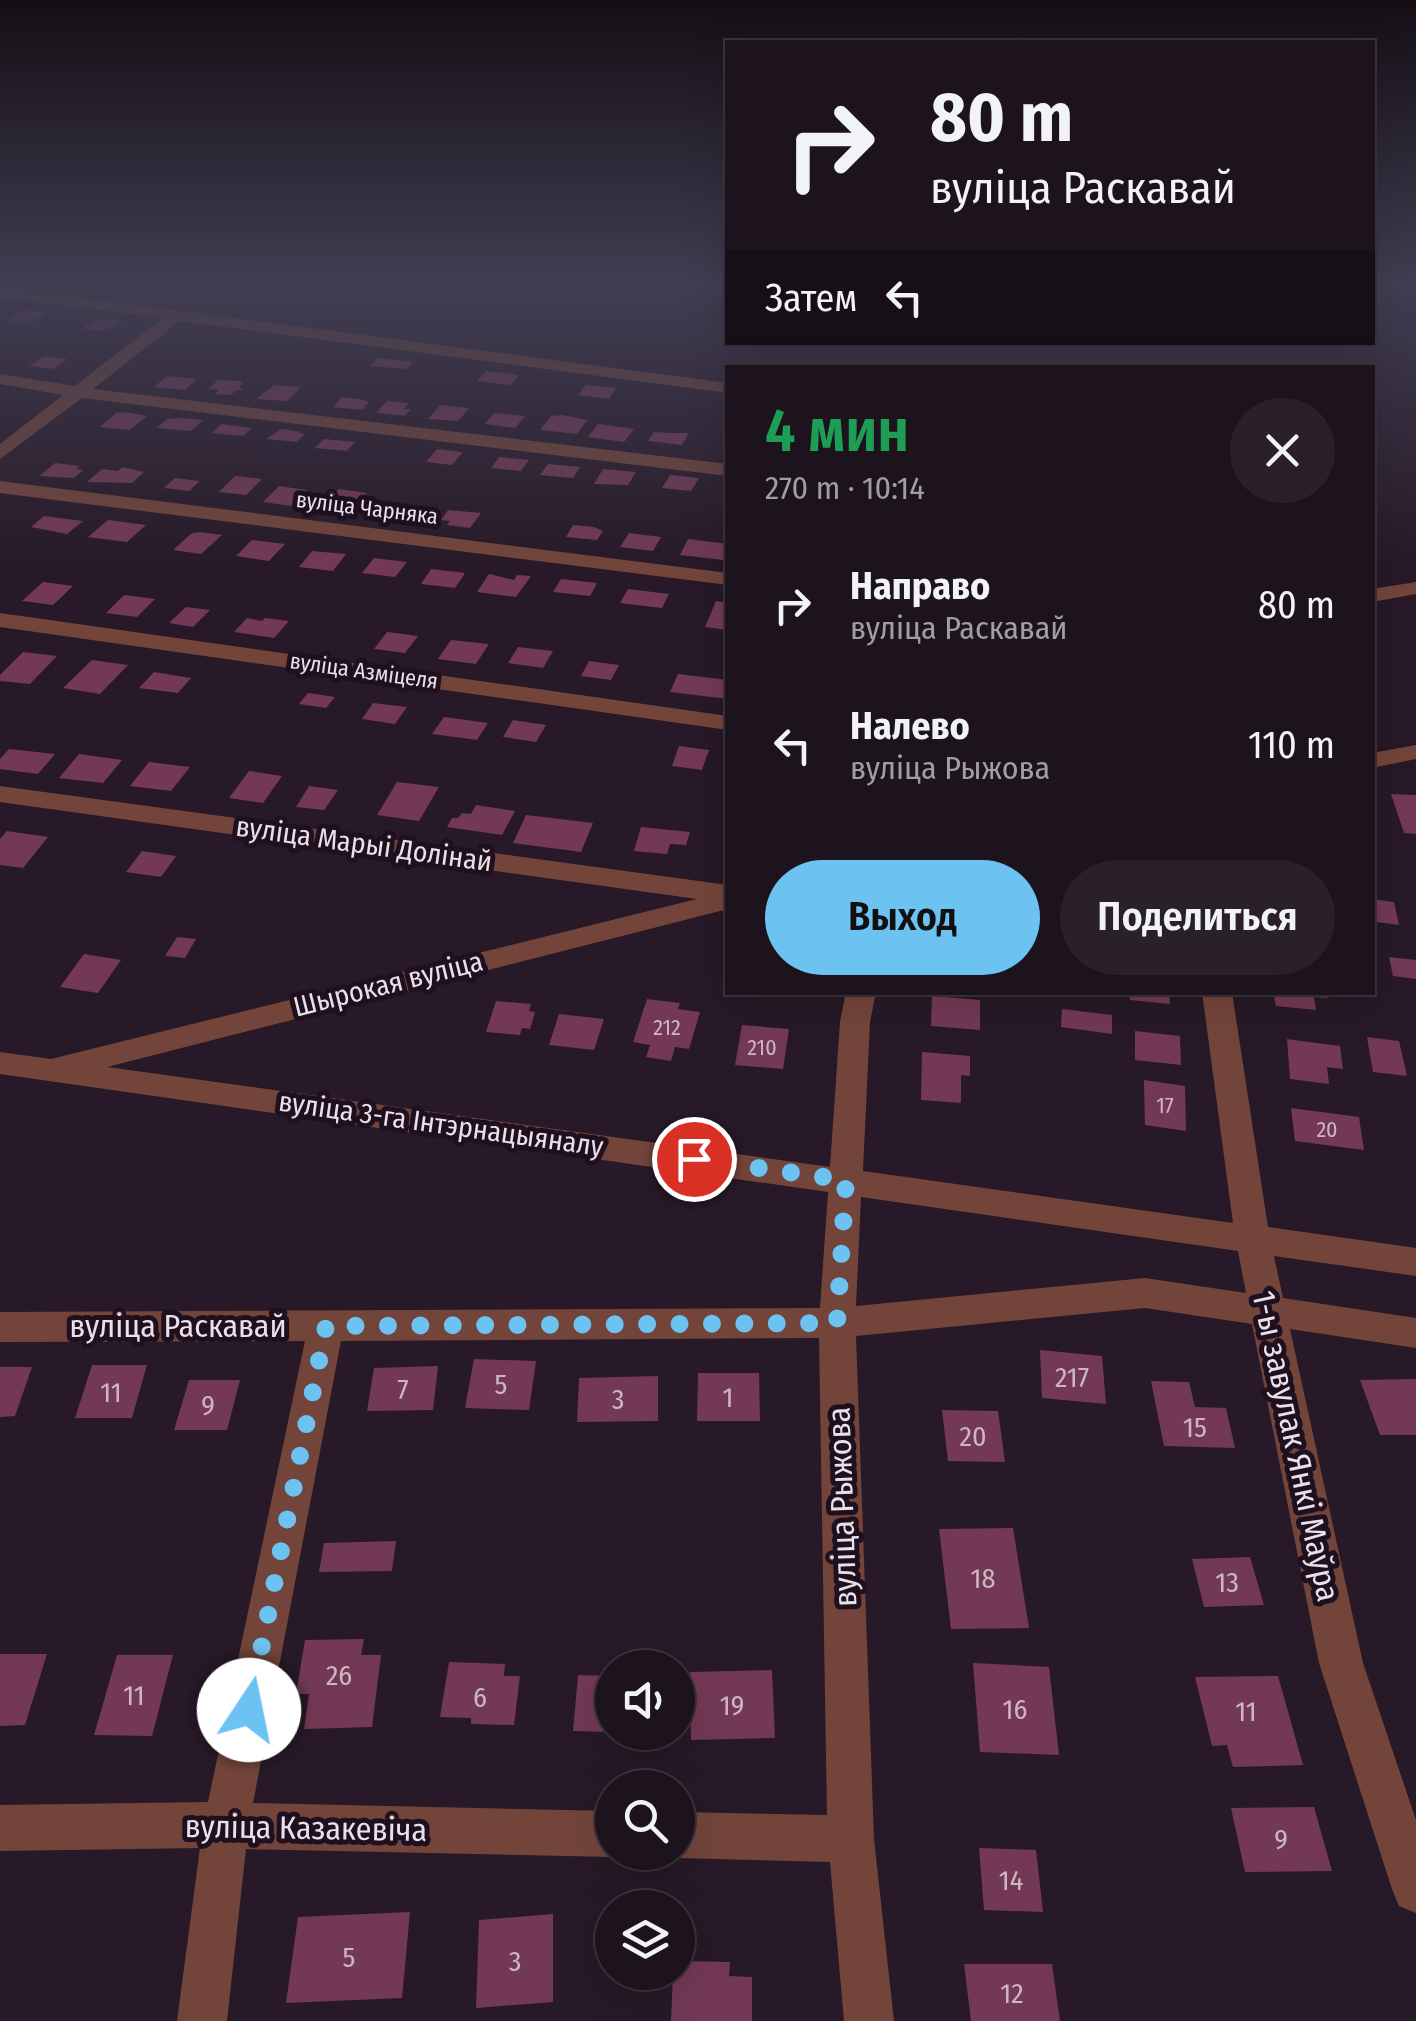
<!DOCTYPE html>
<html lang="ru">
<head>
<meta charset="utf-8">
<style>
	body { margin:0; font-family:"Fira Sans Condensed",sans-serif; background:#2a202a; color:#f1f3f6; height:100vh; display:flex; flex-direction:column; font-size:38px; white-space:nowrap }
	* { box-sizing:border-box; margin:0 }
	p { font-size:32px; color:#a09ea4 }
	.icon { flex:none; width:55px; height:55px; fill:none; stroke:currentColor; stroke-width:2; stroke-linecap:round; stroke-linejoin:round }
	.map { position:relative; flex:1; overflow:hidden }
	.side { position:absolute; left:725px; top:365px; width:650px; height:630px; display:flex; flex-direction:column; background:#1d131d; border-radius:0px; box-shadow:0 10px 40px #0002,0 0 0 2px #3b323b }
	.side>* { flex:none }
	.guide { position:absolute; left:725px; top:40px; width:650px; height:305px; border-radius:0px; box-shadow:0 10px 40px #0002,0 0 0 2px #3b323b; background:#1d131d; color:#f1f3f6; overflow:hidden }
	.buttons { position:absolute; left:595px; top:1650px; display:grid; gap:20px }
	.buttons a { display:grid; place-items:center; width:100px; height:100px; border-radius:50%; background:#1d131d; box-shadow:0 10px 40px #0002,0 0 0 2px #3b323b; font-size:50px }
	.pin { position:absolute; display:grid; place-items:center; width:85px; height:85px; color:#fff; margin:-42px; border:5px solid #fff; border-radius:50%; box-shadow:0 2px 10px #0007 }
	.me { position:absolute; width:110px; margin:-55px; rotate:11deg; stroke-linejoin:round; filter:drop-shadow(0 0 8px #0008) }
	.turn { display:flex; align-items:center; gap:35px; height:210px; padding:0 40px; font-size:45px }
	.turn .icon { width:130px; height:130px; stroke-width:2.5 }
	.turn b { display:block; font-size:70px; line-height:85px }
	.then { display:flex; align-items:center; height:95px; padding:0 40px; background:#0003; gap:20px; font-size:38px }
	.round { display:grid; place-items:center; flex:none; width:105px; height:105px; border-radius:52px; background:#2a202a }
	.summary { display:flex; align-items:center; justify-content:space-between; height:170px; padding:0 40px }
	h1 { font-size:60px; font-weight:600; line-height:75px; color:#1e9e55 }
	.primary-button { display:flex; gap:20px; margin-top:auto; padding:20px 40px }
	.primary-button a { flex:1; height:115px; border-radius:60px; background:#6cc3f2; color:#111; font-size:40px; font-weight:600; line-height:115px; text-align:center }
	.primary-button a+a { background:#2a202a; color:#f1f3f6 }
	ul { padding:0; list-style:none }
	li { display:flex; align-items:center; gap:30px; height:140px; padding:0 40px }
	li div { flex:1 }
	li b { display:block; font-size:38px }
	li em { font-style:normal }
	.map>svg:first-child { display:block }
</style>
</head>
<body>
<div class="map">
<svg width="1416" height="2021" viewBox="0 0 1416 2021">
	<rect width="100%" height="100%" fill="#271927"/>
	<path fill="#733954" d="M24,310L46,313L33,321H7Z
		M97,319L123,321L102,331L82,329Z
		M44,356L67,359L53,369L29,366Z
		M377,358L413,362L406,369L370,366Z
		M486,371L519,375L510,385L477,381Z
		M167,376L197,379L185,390L154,387Z
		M218,380L240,381L244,382L239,387L245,390H236L231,395L215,394L219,390L208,389Z
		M274,385L301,387L287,401L256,399Z
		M586,385L616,388L609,399L578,395Z
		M342,397L359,399L369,402L362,410L333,407Z
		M387,401L409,403L404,409H411L405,416L376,413Z
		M440,405L469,408L458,421L428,419Z
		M125,412L147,416L130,430L100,427L116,413Z
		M494,413L525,416L515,428L485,424Z
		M562,415L587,420L577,434L540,430L551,416Z
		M167,419L183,418L203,420L191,431L157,428Z
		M221,424L252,428L243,436L212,433Z
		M598,424L634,429L624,442L588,437Z
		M281,429L296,431L305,434L297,442L266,439Z
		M654,432L670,433H689L682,445L648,441Z
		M324,439L355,442L347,451L315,448Z
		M437,449L463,452L452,465L426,462Z
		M499,457L529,460L521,471L491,468Z
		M55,463L80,466L75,469L83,470L74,478L39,476Z
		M548,464L580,467L573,478L540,475Z
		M122,467L144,472L132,483L87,482L102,469L118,471Z
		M603,469L636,472L628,485L594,484Z
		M670,475L699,478L691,491L662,488Z
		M235,476L262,479L246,495L219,492Z
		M175,478L200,481L189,491L164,488Z
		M279,486L306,490L291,506L263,502Z
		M339,489L367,493L355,506L342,504L335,512L319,510Z
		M387,503L413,506L401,520L376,516Z
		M448,510L481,513L470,528L447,525L450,521L441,520Z
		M44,516L83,521L67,534L31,527Z
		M108,520L146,525L127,542L88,537Z
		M573,525L594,527L603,531L597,540L566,537Z
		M199,532L222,535L201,554L173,550L192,533Z
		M629,533L661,537L653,551L620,547Z
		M688,539L728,544V550L723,560L680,555Z
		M252,540L285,544L269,561L236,556Z
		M312,551L346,554L333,571L299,567Z
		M374,558L407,562L395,577L362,573Z
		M431,569L465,573L455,588L421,584Z
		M489,574L514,580L517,575L531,576L516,597L477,592Z
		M561,579L597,583L590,596L553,592Z
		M43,582L73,586L53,605L22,601Z
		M628,589L669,594L662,608L620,603Z
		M124,595L155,599L137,617L106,613Z
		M716,601L728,603V630L705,627Z
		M186,607L210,610L193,627L169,623Z
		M247,618L262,621L265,618L289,621L274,638L234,632Z
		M387,632L418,636L405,653L374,649Z
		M451,640L489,644L476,664L438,659Z
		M518,647L553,651L543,668L508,663Z
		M23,652L57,656L30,684L0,681V675Z
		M92,660L128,665L100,694L63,688Z
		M589,661L619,665L611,680L581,676Z
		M154,672L191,678L178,693L139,688Z
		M678,674L728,680V699L670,692Z
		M308,693L335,697L326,708L299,704Z
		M373,703L407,707L395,724L362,719Z
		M444,717L488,723L477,740L432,734Z
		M513,720L546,725L536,742L503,737Z
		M679,746L709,750L702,770L672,766Z
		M9,749L55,754L38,774L0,769V759Z
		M79,754L122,760L103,783L59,778Z
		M149,762L190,767L171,791L130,786Z
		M249,771L282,776L263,803L229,798Z
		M397,782L439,787L419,821L377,815Z
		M309,786L338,790L324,810L296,807Z
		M1391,794L1416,795V834L1404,833Z
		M476,805L515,811L502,835L447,827L452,818H458L462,813L471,814Z
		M526,815L593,823L581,852L513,843Z
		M641,827L690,832L686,845L670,844L667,854L634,851Z
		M7,831L48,837L23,868L0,865V839Z
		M142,851L176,856L161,877L126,872Z
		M1372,899L1394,902L1399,925L1376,922Z
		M177,937L196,939L185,958L165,956Z
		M84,954L121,960L98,993L60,987Z
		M1389,957L1416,960V979L1393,976Z
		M1129,992H1169L1170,1004L1130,1000Z
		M1273,992H1327L1328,998L1314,997L1316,1010L1276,1006Z
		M932,996L980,1000V1030L931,1026Z
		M647,999L680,1003L678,1009L700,1012L689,1049L675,1047L671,1061L646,1057L650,1045L633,1042Z
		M496,1001L531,1004L529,1011L535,1012L530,1029L522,1028L520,1035L486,1032Z
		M1062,1009L1112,1015V1034L1061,1027Z
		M559,1014L604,1019L594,1050L549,1045Z
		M742,1025L789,1029L783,1069L735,1065Z
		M1135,1031L1180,1036L1181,1065L1135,1060Z
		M1367,1037L1399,1041L1407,1076L1373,1072Z
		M1287,1039L1340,1046L1343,1069L1327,1067L1329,1084L1290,1079Z
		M922,1052L970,1056V1076L961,1075V1103L921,1100Z
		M1144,1080L1185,1086L1186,1131L1145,1125Z
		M1291,1108L1359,1117L1364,1150L1295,1141Z
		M1040,1350L1102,1356L1106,1404L1042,1398Z
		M474,1359L536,1361L529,1410L465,1408Z
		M92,1365H147L132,1418H75Z
		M438,1366L433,1410L367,1411L374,1368Z
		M0,1367H32L15,1416L0,1417Z
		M698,1373H759L760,1421H697Z
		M658,1376V1421L577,1422L579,1378Z
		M1416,1379V1435H1380L1360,1380Z
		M189,1380H240L227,1430H174Z
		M1151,1381L1189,1382L1195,1407L1226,1408L1235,1448L1164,1446Z
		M942,1410L998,1411L1005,1462L948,1461Z
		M1013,1528L1029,1628L951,1629L939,1529Z
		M396,1541L392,1571L319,1572L324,1543Z
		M1250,1557L1264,1605L1204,1607L1192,1559Z
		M364,1639L361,1655H381L372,1727L304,1729L309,1694H296L305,1640Z
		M0,1654H47L25,1725L0,1726Z
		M117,1655H173L152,1736L94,1735Z
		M449,1662L505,1664L504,1676H520L514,1725L471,1724V1718L440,1717Z
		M973,1663L1049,1667L1059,1755L980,1752Z
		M772,1670L775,1738L691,1740L690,1672Z
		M578,1675L612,1676V1732L573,1731Z
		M1278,1676L1303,1765L1233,1767L1227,1745L1212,1746L1195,1677Z
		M1314,1807L1332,1871L1245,1872L1231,1808Z
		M979,1848L1036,1850L1043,1912L984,1910Z
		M410,1912L402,1998L286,2003L298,1917Z
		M553,1914V2002L476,2008L479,1920Z
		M678,1961L730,1962L729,1976L752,1977V2021H671L673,1972H678Z
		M964,1964H1052L1060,2021H971Z"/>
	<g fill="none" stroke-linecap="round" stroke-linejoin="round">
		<path fill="#73453a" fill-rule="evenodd" d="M0,287L728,383V393L180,321L93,389L728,464V476L82,398L0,459V444L63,395L0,384V374L75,386L163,318L0,297Z
			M0,481L728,573V585L0,493Z
			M1416,582V594L1372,602V589Z
			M0,613L728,716V730L0,627Z
			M1416,745V759L1372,768V753Z
			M0,786L728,885V909L107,1067L830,1167L840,1022L846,992H876L870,1022L863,1171L1233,1223L1202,992H1232L1268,1227L1416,1248V1276L1274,1256L1283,1298L1416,1318V1348L1290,1329L1363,1663L1416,1820V1913L1399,1906L1392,1889L1319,1663L1252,1324L1145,1308L856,1336L874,1839L894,2021H844L830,1862L678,1858L664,1852H678V1812L827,1815L819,1338L341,1341L253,1803L612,1811V1852H623L612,1857L246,1849L227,2021H177L200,1848L0,1851V1805L208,1802L305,1341L0,1342V1312L820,1308L828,1192L0,1074V1052L51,1059L697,899L0,802ZM861,1197L1238,1251L1246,1293L1145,1278L856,1306Z"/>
	</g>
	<linearGradient id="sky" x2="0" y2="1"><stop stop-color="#150e15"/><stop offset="0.5" stop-color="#413e52"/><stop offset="1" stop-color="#413e52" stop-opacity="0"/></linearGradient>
	<rect width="1416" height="568" fill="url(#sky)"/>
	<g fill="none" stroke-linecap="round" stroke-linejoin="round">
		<path stroke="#6cc3f2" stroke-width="18" stroke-dasharray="0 32.4" d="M249,1710L326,1326L837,1323L846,1180L694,1159"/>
	</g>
	<g text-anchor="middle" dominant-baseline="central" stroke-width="10" stroke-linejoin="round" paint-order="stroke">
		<g font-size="22" fill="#eae0e9" stroke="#1e101e">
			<text transform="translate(367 508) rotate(7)">вуліца Чарняка</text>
			<text transform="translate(364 671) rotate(8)">вуліца Азміцеля</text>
		</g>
		<g font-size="22" fill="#ccb6c4">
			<text x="667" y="1027">212</text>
			<text x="762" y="1047">210</text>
			<text x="1165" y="1105">17</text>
			<text x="1327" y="1129">20</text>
		</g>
		<g font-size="28" fill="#eae0e9" stroke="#1e101e">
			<text transform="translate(364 844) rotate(8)">вуліца Марыі Долінай</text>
			<text transform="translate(388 984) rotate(-14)">Шырокая вуліца</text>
			<text transform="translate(441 1124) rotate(8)">вуліца 3-га Інтэрнацыяналу</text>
		</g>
		<g font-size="28" fill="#ccb6c4">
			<text x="1072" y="1377">217</text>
			<text x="501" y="1384">5</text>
			<text x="403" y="1389">7</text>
			<text x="111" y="1392">11</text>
			<text x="728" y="1397">1</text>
			<text x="618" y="1399">3</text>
			<text x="208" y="1405">9</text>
			<text x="1195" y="1427">15</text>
			<text x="973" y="1436">20</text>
			<text x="983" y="1578">18</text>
			<text x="1227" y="1582">13</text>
			<text x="339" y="1675">26</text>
			<text x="134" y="1695">11</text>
			<text x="480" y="1697">6</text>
			<text x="732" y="1705">19</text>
			<text x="1015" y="1709">16</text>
			<text x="1246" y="1711">11</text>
			<text x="1281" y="1839">9</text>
			<text x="1011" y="1880">14</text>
			<text x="349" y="1957">5</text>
			<text x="515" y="1961">3</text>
			<text x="1012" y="1993">12</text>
		</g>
		<g font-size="32" fill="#eae0e9" stroke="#1e101e">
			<text x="178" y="1326">вуліца Раскавай</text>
			<text transform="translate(1296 1446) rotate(78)">1-ы завулак Янкі Маўра</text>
			<text transform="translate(842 1507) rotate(-92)">вуліца Рыжова</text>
			<text transform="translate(306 1828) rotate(1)">вуліца Казакевіча</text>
		</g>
	</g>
</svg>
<div class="buttons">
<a><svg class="icon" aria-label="sound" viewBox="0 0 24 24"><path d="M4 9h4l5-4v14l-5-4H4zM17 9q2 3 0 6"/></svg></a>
<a><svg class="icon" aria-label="search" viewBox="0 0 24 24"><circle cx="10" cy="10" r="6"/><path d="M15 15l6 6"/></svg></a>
<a><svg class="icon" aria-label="layers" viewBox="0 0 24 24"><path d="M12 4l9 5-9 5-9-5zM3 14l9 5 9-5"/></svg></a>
</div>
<div class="pin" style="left:694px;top:1159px;background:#d93025"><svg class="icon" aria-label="arrive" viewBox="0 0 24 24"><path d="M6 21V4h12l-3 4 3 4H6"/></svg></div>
<svg class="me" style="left:249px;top:1710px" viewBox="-20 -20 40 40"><circle r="19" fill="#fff"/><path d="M0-13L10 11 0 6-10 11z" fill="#6cc3f2"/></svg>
<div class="guide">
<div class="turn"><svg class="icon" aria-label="right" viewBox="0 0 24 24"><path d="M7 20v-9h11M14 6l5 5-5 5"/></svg><div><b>80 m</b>вуліца Раскавай</div></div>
<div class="then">Затем<svg class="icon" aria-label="left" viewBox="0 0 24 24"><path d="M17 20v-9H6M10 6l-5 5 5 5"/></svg></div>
</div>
<section class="side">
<div class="summary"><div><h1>4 мин</h1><p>270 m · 10:14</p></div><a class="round"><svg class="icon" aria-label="close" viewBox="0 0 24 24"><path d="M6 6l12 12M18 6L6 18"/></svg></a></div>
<ul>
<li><svg class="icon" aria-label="right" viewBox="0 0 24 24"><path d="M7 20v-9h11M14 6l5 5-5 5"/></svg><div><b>Направо</b><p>вуліца Раскавай</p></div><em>80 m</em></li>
<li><svg class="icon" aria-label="left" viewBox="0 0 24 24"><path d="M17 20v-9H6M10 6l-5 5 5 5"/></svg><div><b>Налево</b><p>вуліца Рыжова</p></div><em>110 m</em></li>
</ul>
<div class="primary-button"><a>Выход</a><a>Поделиться</a></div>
</section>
</div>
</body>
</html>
